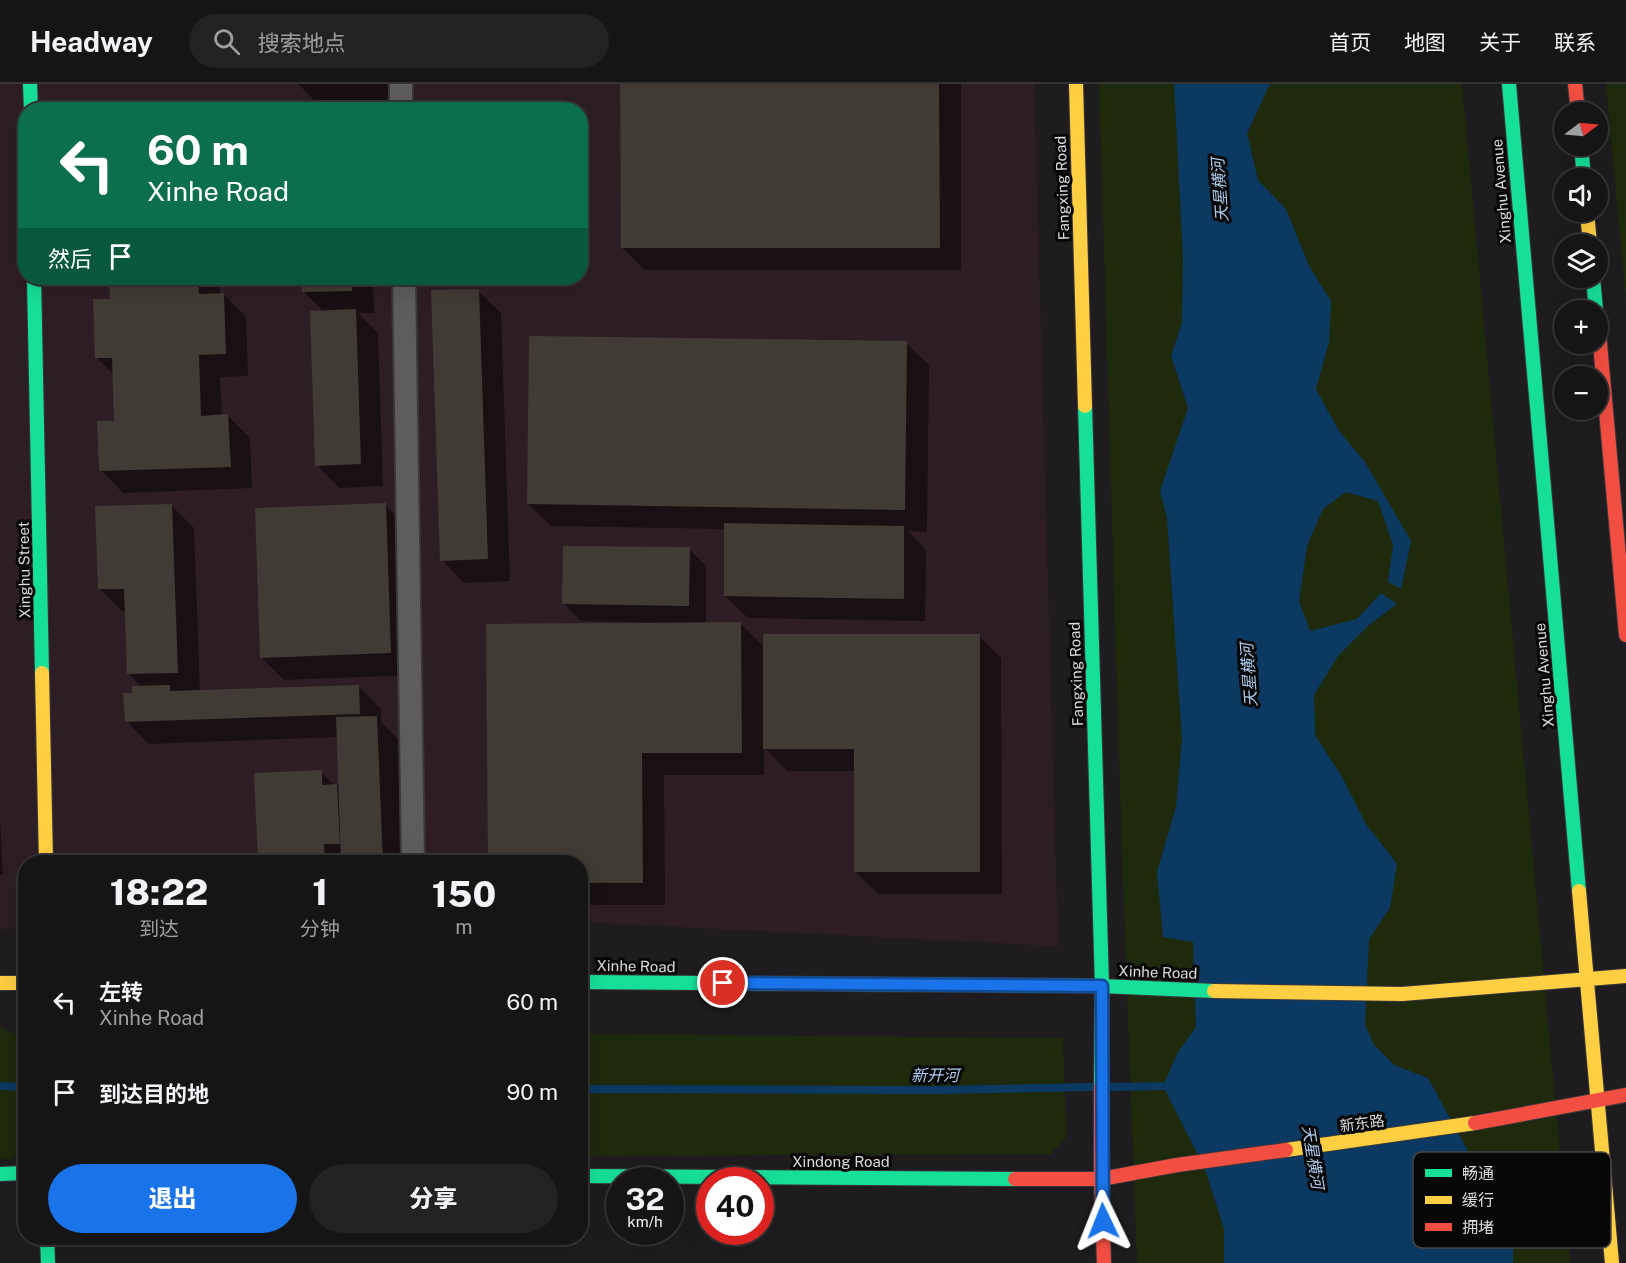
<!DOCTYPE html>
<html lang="zh">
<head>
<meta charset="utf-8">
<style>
	body { margin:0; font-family:"Public Sans","Noto Sans SC",sans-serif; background:#232223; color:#f1f3f6; height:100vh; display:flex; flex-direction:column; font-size:22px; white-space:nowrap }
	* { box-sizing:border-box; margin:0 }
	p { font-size:20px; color:#9e9fa1 }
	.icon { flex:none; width:33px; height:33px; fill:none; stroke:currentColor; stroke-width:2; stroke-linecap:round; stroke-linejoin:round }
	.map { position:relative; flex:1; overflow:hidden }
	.sheet { position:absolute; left:18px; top:771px; width:570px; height:390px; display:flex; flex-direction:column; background:#161516; border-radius:24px; box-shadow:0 6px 24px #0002,0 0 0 2px #353435 }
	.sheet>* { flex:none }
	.top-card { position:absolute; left:18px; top:18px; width:570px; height:183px; border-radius:24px; box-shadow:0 6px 24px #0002,0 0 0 2px #353435; background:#0b6e4f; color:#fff; overflow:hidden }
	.needle { width:39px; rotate:74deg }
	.tools { position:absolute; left:1554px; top:18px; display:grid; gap:12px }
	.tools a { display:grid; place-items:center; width:54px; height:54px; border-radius:50%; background:#161516; box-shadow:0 6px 24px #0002,0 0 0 2px #353435; font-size:30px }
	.speed { position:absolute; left:606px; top:1083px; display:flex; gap:12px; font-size:30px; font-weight:700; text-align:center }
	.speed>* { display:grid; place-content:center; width:78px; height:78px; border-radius:50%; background:#161516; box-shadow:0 6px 24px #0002,0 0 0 2px #353435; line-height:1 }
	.speed small { font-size:15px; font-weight:400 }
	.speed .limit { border:9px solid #d22; background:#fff; color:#111 }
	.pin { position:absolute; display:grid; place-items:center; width:51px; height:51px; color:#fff; margin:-26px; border:3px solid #fff; border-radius:50%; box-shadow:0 2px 6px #0007 }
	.me { position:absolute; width:66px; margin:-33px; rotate:358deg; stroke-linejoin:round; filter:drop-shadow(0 0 4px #0008) }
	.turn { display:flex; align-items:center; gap:21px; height:126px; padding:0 30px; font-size:27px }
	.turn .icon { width:78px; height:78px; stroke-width:2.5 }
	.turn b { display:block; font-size:42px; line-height:51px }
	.then { display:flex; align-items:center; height:57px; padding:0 30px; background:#0003; gap:12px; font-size:22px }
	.eta { display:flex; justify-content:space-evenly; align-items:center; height:102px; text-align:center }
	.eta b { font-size:36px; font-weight:800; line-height:42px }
	.action { display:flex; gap:12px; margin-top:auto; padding:12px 30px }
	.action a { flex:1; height:69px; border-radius:36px; background:#1a73e8; color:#fff; font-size:24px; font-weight:800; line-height:69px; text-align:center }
	.action a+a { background:#232223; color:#f1f3f6 }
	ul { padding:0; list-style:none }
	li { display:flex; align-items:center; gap:18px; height:90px; padding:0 30px }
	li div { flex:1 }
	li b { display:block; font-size:22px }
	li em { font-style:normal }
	header { display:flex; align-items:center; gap:36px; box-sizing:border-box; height:84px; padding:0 30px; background:#161516; border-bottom:2px solid #353435 }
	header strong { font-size:28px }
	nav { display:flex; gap:33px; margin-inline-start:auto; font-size:21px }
	.search { width:420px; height:54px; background:#232223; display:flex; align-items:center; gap:15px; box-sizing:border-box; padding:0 21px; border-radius:33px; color:#9e9fa1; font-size:22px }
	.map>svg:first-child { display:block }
</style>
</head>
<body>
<header>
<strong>Headway</strong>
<div class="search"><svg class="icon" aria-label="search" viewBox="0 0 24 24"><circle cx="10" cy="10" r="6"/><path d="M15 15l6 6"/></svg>搜索地点</div>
<nav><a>首页</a><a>地图</a><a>关于</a><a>联系</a></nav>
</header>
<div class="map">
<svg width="1626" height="1179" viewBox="0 0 1626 1179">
	<rect width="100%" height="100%" fill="#1e1c1e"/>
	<path fill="#2d1e25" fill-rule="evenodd" d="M0,0H1034L1058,862L581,838L580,778H26L25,844L0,845ZM26,26H580V194H26Z"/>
	<path fill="#1f290c" d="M1099,0H1462L1570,1179H1137L1122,771Z
		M1606,0H1626V217Z
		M0,943L18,951L21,1065L12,1075H0Z
		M581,950L1063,954L1066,1053L1051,1070L581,1072Z"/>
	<path fill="#0b3961" d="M1174,0H1270L1247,49L1258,96L1286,125L1309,182L1331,217L1329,258L1316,305L1339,347L1365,378L1411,457L1401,505L1388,498L1393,461L1378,417L1346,408L1323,425L1307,462L1299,517L1310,547L1357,535L1381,509L1397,520L1369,541L1338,572L1314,611L1315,651L1342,693L1366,740L1397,780L1390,824L1369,855L1365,941L1374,961L1394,981L1428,994L1475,1080L1513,1109V1179H1224V1145L1205,1085L1163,1002L1178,968L1196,943L1193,858L1163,853L1157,788L1176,723L1182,655L1167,434L1160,407L1188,324L1171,272L1182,239L1183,172Z"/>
	<path fill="#0007" d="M298,0H392V19L318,20Z
		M621,0H961V186H645L622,164Z
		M110,194H219L220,211L223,210L246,233L248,292L220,293L222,332H228L250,354L252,404L123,409L101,386L116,338L114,291L97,274L111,216Z
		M303,194H373L374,229H358L378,249L383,402L339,404L317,381L324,228L304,208Z
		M478,207L501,229L510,497L464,499L442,476Z
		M906,259L929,281L927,448L908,447L926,466L925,537L748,534L725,512L726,445L551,442L528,420Z
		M171,421L194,444L200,608L358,602L381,625V638L399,656L404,778H259L256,690L321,688L335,702L340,701L338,653L149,660L126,637L134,610L142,603L129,590L126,527H122L100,505Z
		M385,421L408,443L413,591L284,596L261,573Z
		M689,465L706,482V540H741L765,564L979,552L1001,574L1002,810H878L855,787V687H787L764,663V691H664L665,821H580V778H489L488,541L637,540V538L581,537L564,520Z
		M0,736L3,791H0Z"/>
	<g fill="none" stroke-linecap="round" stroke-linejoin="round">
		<path stroke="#0b3961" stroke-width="8" d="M0,1002L26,1003
			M1107,1003L1172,1002
			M580,1005L939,1006L1094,1003"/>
	</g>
	<path fill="#413b35" d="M620,0H939L940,164H621Z
		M109,194H198L199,210L224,209L226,270L199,271L201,332L228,330L231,383L99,387L97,337H114L112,274H95L93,215H110Z
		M302,194H352V207L302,208Z
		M479,205L488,475L440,477L431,206Z
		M356,225L361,380L315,382L310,227Z
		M529,252L907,257L905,426L527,420Z
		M386,419L391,569L260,574L255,424Z
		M172,420L178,589L127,590L124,505H98L95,422Z
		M724,439L904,442V515L724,512Z
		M563,462L690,463L689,522L562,520Z
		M741,538L742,669H642L643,799H580V778H488L486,540Z
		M763,550H980V788H854V665H763Z
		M170,601V607L359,601L360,630L125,638L123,609H132V602Z
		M377,632L383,778H341L336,633Z
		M322,686V701L337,700L340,760H324L325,778H258L254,689Z"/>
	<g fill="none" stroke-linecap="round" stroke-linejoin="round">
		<defs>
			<path id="street" d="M401,0V26
				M404,194L413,778"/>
			<path id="fast" d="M30,0L31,26
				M1509,0L1579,807
				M1581,62L1584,94
				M34,194L42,589
				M1593,194L1596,226
				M1085,322L1102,902L1101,1002
				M580,898L1102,902L1214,907
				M0,1090L26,1089
				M580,1092L1015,1095
				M47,1154L48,1179"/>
			<path id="slow" d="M1076,0L1085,322
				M1587,128L1590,160
				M42,589L46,778
				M1579,807L1612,1179
				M0,899H26
				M1214,907L1402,910L1626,892
				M1286,1066L1475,1039"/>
			<path id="jam" d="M1575,0L1578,28
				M1598,237L1626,551
				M1101,1002V1095L1104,1179
				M1475,1039L1626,1011
				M1015,1095H1101L1177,1081L1286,1066"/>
		</defs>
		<use href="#street" stroke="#3a383a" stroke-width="26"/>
		<use href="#fast" stroke="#3a383a" stroke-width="16"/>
		<use href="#slow" stroke="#3a383a" stroke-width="16"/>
		<use href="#jam" stroke="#3a383a" stroke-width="16"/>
		<use href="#street" stroke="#5e5c5e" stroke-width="22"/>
		<use href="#fast" stroke="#16e098" stroke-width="14"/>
		<use href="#slow" stroke="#ffcf43" stroke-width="14"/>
		<use href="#jam" stroke="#f24e42" stroke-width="14"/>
	</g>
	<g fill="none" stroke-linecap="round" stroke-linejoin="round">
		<defs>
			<path id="route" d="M723,899L1102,902L1103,1137"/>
		</defs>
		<use href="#route" stroke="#114b97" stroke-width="15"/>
		<use href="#route" stroke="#1a73e8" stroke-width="10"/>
	</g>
	<g text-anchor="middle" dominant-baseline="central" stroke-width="6" stroke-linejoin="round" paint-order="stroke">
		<g font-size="15" fill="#dcdadc" stroke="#080708">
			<text transform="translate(1062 104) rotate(-92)">Fangxing Road</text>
			<text transform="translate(1501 107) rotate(-95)">Xinghu Avenue</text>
			<text transform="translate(24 486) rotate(-91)">Xinghu Street</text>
			<text transform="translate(1076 590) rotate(-92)">Fangxing Road</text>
			<text transform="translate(1544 591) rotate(-95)">Xinghu Avenue</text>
			<text transform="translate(636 882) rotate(1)">Xinhe Road</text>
			<text transform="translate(1158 888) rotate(2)">Xinhe Road</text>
			<text transform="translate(1362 1039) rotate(-8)">新东路</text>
			<text x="841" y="1077">Xindong Road</text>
		</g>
		<g font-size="16" font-style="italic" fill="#adcdee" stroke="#080708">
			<text transform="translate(1220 106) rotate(-94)">天星横河</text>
			<text transform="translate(1249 591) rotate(-94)">天星横河</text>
			<text x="935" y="991">新开河</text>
			<text transform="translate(1313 1073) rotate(81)">天星横河</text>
		</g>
	</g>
	<rect x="1413" y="1068" width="198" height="96" rx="9" fill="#080708" stroke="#484648" stroke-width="1.5"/>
	<rect x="1425" y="1085" width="27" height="8" fill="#16e098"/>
	<rect x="1425" y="1112" width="27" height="8" fill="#ffcf43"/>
	<rect x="1425" y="1139" width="27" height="8" fill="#f24e42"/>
	<g font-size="16" fill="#dcdadc">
		<text x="1462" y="1095">畅通</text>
		<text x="1462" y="1122">缓行</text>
		<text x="1462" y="1149">拥堵</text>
	</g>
</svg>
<div class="tools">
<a><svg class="needle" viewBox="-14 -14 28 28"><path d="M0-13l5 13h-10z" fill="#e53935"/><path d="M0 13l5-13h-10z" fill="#9e9fa1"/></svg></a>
<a><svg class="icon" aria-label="sound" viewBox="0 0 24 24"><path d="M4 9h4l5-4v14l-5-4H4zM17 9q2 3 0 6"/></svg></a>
<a><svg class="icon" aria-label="layers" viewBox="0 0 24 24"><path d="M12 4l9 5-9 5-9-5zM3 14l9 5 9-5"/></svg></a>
<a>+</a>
<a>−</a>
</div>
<div class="speed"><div>32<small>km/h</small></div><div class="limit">40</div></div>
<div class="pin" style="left:723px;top:899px;background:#d93025"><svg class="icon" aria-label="arrive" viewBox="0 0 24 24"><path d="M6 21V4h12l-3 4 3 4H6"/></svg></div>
<svg class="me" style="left:1103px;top:1137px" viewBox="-20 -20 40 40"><path d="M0-17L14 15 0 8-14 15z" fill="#1a73e8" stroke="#fff" stroke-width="4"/></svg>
<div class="top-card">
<div class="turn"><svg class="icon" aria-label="left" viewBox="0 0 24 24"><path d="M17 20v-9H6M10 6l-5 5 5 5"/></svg><div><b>60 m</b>Xinhe Road</div></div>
<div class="then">然后<svg class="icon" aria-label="arrive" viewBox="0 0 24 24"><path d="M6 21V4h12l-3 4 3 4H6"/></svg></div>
</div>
<section class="sheet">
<div class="eta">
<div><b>18:22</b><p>到达</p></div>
<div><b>1</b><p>分钟</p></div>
<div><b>150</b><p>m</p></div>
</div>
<ul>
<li><svg class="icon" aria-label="left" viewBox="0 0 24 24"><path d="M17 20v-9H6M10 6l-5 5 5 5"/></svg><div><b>左转</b><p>Xinhe Road</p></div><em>60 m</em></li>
<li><svg class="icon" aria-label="arrive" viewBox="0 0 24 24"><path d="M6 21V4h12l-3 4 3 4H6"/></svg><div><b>到达目的地</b></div><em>90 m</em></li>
</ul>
<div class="action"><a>退出</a><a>分享</a></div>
</section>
</div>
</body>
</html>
